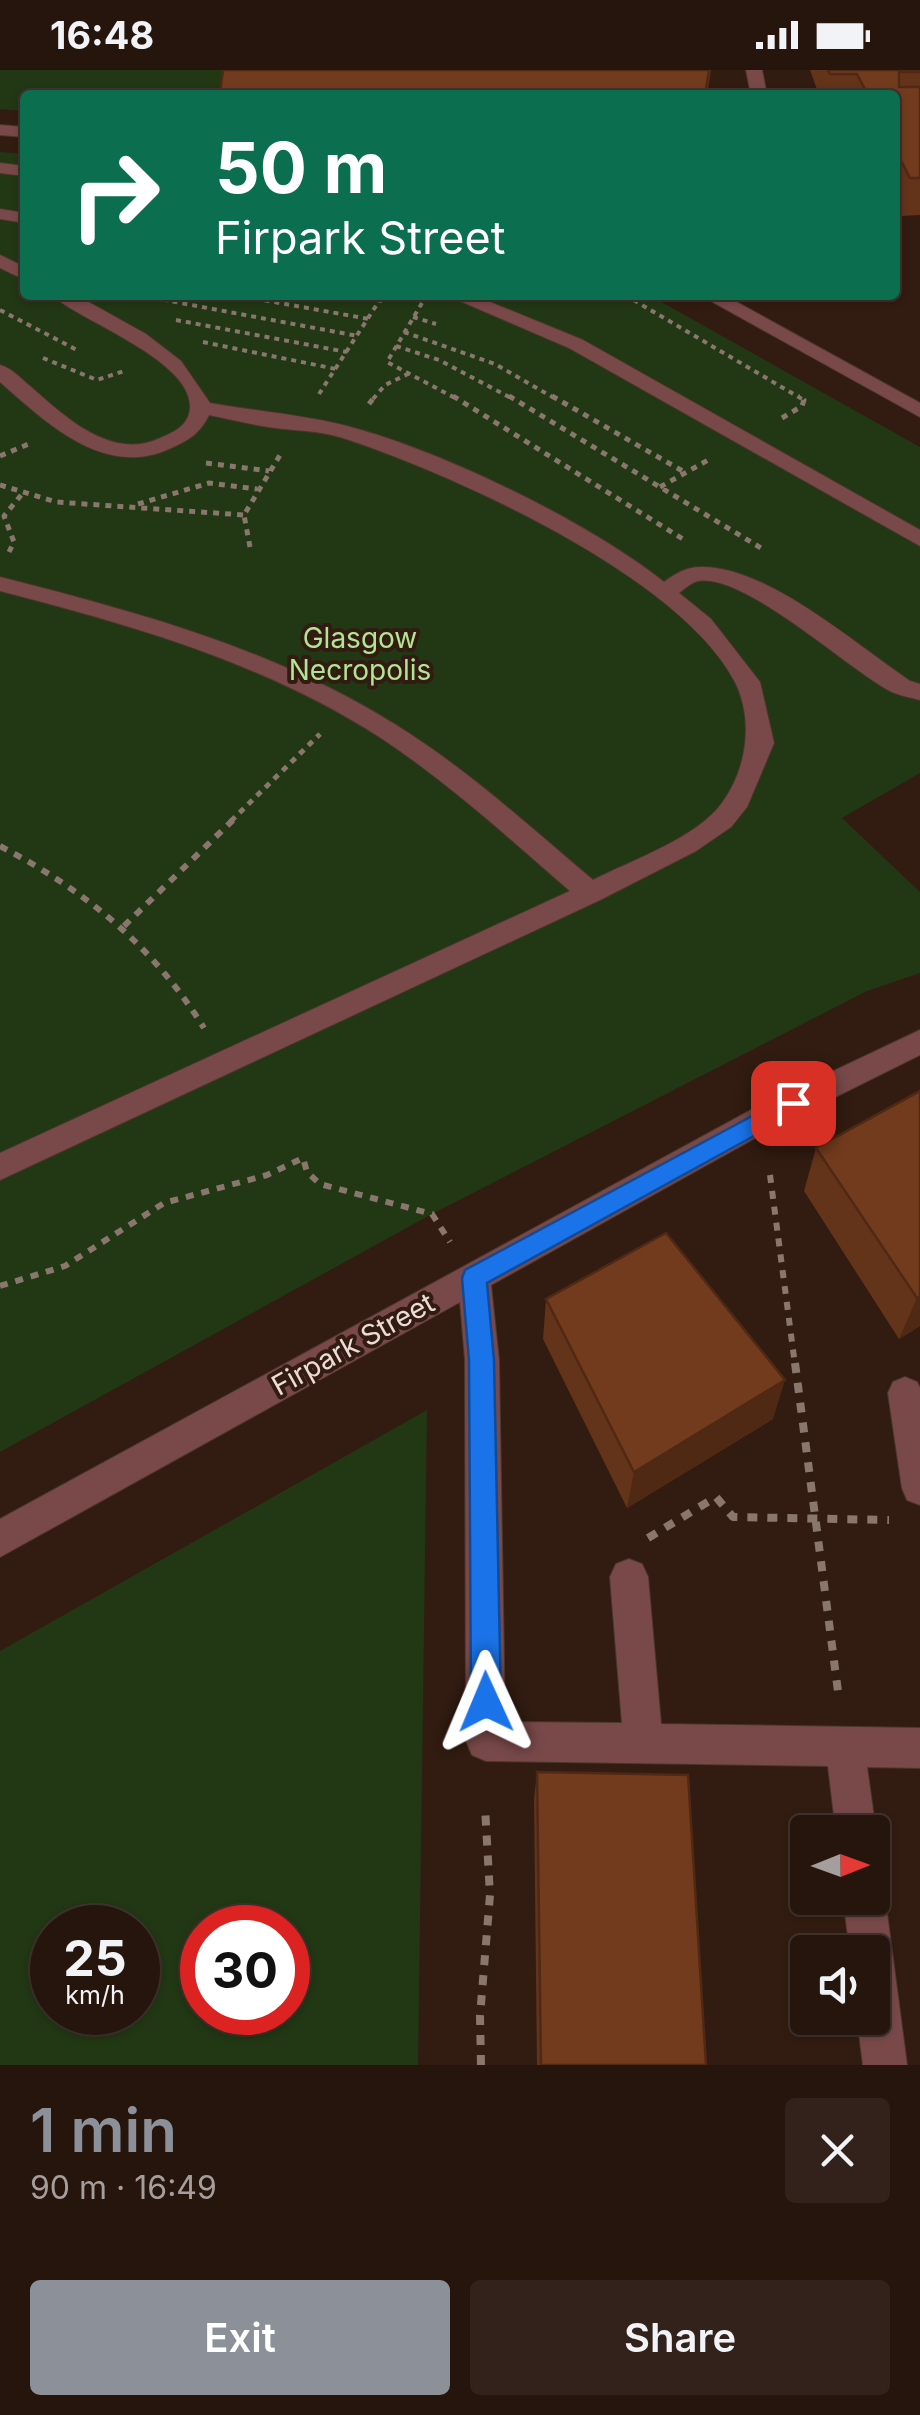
<!DOCTYPE html>
<html lang="en">
<head>
<meta charset="utf-8">
<style>
	body { margin:0; font-family:Inter,sans-serif; background:#32221b; color:#f1f3f6; height:100vh; display:flex; flex-direction:column; font-size:38px; white-space:nowrap }
	* { box-sizing:border-box; margin:0 }
	p { font-size:32px; color:#a49f9d }
	.icon { flex:none; width:55px; height:55px; fill:none; stroke:currentColor; stroke-width:2; stroke-linecap:round; stroke-linejoin:round }
	.map { position:relative; height:1995px; overflow:hidden }
	.panel { display:flex; flex-direction:column; background:#26150d; flex:1 }
	.panel>* { flex:none }
	.hud { position:absolute; left:20px; top:20px; width:880px; height:210px; border-radius:10px; box-shadow:0 2px 8px #0004,0 0 0 2px #42342e; background:#0b6e4f; color:#fff; overflow:hidden }
	.needle { width:65px; rotate:89deg }
	.tools { position:absolute; left:790px; top:1745px; display:grid; gap:20px }
	.tools a { display:grid; place-items:center; width:100px; height:100px; border-radius:10px; background:#26150d; box-shadow:0 2px 8px #0004,0 0 0 2px #42342e; font-size:50px }
	.speed { position:absolute; left:30px; top:1835px; display:flex; gap:20px; font-size:50px; font-weight:700; text-align:center }
	.speed>* { display:grid; place-content:center; width:130px; height:130px; border-radius:50%; background:#26150d; box-shadow:0 2px 8px #0004,0 0 0 2px #42342e; line-height:1 }
	.speed small { font-size:25px; font-weight:400 }
	.speed .limit { border:15px solid #d22; background:#fff; color:#111 }
	.pin { position:absolute; display:grid; place-items:center; width:85px; height:85px; color:#fff; margin:-42px; border-radius:20px; box-shadow:0 5px 15px #0006 }
	.me { position:absolute; width:110px; margin:-55px; rotate:359deg; stroke-linejoin:round; filter:drop-shadow(0 0 8px #0008) }
	.turn { display:flex; align-items:center; gap:35px; height:210px; padding:0 30px; font-size:45px }
	.turn .icon { width:130px; height:130px; stroke-width:2.5 }
	.turn b { display:block; font-size:70px; line-height:85px }
	.round { display:grid; place-items:center; flex:none; width:105px; height:105px; border-radius:10px; background:#32221b }
	.summary { display:flex; align-items:center; justify-content:space-between; height:170px; padding:0 30px }
	h1 { font-size:60px; font-weight:600; line-height:75px; color:#8c9099 }
	.action { display:flex; gap:20px; margin-top:auto; padding:20px 30px }
	.action a { flex:1; height:115px; border-radius:10px; background:#8c9099; color:#fff; font-size:40px; font-weight:600; line-height:115px; text-align:center }
	.action a+a { background:#32221b; color:#f1f3f6 }
	.status { display:flex; justify-content:space-between; align-items:center; height:70px; padding:0 50px; background:#26150d; direction:ltr }
	.status svg { height:28px; fill:currentColor }
	.map>svg:first-child { display:block }
</style>
</head>
<body>
<div class="status"><b>16:48</b><svg viewBox="0 0 49 12"><path d="M0 12V9h3v3zM5 12V6h3v6zM10 12V3h3v9zM15 12V0h3v12zM26 1h20v11H26zM47 4h2v5h-2z"/></svg></div>
<div class="map">
<svg width="920" height="1995" viewBox="0 0 920 1995">
	<rect width="100%" height="100%" fill="#321c11"/>
	<path fill="#223714" fill-rule="evenodd" d="M0,0H630L227,25H25V41L0,39Z
		M0,82L25,84V225H649L920,377V703L842,748L920,822V903L867,921L432,1144L0,1382Z
		M427,1340L418,1995H0V1581ZM52,1858H138V1942H52ZM202,1858H288V1942H202Z"/>
	<g fill="none" stroke-linecap="round" stroke-linejoin="round">
		<defs>
			<path id="minor" d="M746,0H762L767,25H751Z
				M0,55L25,57V67L0,65Z
				M0,93L25,96V106L0,103Z
				M0,139L25,143V153L0,149Z
				M0,185L25,197V210L0,198Z
				M52,225H76L146,264L181,291L210,333C255,341 303,345 347,356C442,381 587,451 664,512C675,504 686,497 700,497C766,495 856,575 910,611L920,614V630C910,627 899,626 890,621C848,599 745,503 698,511C692,512 684,519 679,523L711,549L760,612L774,673L747,737L731,757L696,781L600,830L0,1110V1083L570,821C509,768 449,713 381,668C265,593 132,555 0,521V507C137,542 275,579 396,655C467,699 529,756 593,810C630,791 697,768 722,733C747,699 754,650 735,612C680,506 453,404 343,368C319,360 293,361 268,357C248,354 229,349 209,345C200,364 187,371 169,379C103,409 45,351 0,312V295C12,298 21,309 31,317C64,346 110,390 158,369C169,364 183,359 188,347C208,295 78,251 52,225Z
				M446,225H473L583,270L920,460V476L569,278Z
				M700,225H724L920,333V347Z
				M920,960V985L773,1058L491,1215L499,1290L505,1652L622,1653L610,1507L616,1494L629,1489L642,1494L648,1507L661,1654L920,1658V1698L867,1697L876,1762L872,1771V1762H836L828,1696L486,1691L472,1685L466,1671L465,1290L460,1232L0,1487V1449L751,1040Z
				M905,1307L917,1312L920,1318V1435L907,1430L902,1418L888,1323L893,1312Z
				M872,1811L879,1813L885,1828L907,1995H863L857,1948H872V1882H850L843,1828H872Z"/>
		</defs>
		<use href="#minor" stroke="#4c372c" stroke-width="2"/>
		<path stroke="#89766d" stroke-width="4" stroke-dasharray="5 5" stroke-linecap="butt" d="M235,225L369,249
			M348,225L382,231
			M625,225L802,329
			M143,226L358,266
			M422,233L387,292L457,329
			M0,240L79,281
			M413,247L436,254
			M176,250L347,282
			M404,262L495,294L556,329
			M203,272L336,299
			M396,276L439,290L513,329
			M43,288L97,310L124,301
			M319,324L383,225
			M373,329L385,315L410,303"/>
		<path stroke="#89766d" stroke-width="5" stroke-dasharray="6 6" stroke-linecap="butt" d="M453,326L686,471
			M509,326L761,478
			M552,326L686,403
			M369,334L375,326
			M782,348L802,336L804,330L798,326
			M0,386L31,373
			M206,393L269,401
			M0,415L56,432L244,445
			M660,417L710,389
			M138,434L209,413L257,419
			M250,477L244,445L280,385
			M9,482L14,472L4,446L22,424
			M231,751L320,664"/>
		<path stroke="#89766d" stroke-width="6" stroke-dasharray="8 8" stroke-linecap="butt" d="M0,776C86,821 153,876 204,958
			M124,856L234,749
			M770,1105L795,1295
			M0,1216L65,1196L164,1133L267,1105L303,1088L307,1102L320,1114L432,1144L450,1172"/>
		<path stroke="#89766d" stroke-width="8" stroke-dasharray="10 10" stroke-linecap="butt" d="M795,1293L839,1629
			M648,1468L716,1427L733,1447L889,1450
			M481,1995L480,1946L490,1825L485,1737"/>
		<use href="#minor" fill="#79494a" fill-rule="evenodd"/>
	</g>
	<path fill="#63331a" d="M223,0H711L707,25H220Z
		M810,0H920V145L902,146L895,132V25H819Z
		M920,1021V1256L899,1269L804,1121L816,1078Z
		M546,1229L773,1349L627,1438L543,1269Z
		M537,1702L706,1995H537L534,1729Z"/>
	<path fill="#502915" d="M920,1226V1256L899,1269L917,1228Z
		M785,1310L773,1349L627,1438L634,1402Z"/>
	<path fill="#733b1e" stroke="#502915" stroke-width="2.5" d="M223,0H709L705,25H334V21L220,23Z
		M828,0H920V2H899V17H920V108H910L895,79V25H868L857,4H830Z
		M920,1021V1226L917,1228L816,1078Z
		M666,1163L785,1310L634,1402L546,1229Z
		M537,1702L688,1705L706,1995H541Z"/>
	<path fill="#1a73e8" stroke="#114b97" stroke-width="2.5" d="M793,1024L805,1033L801,1040L487,1213L494,1290L501,1632L496,1643L486,1647L475,1643L471,1632L469,1290L462,1208L465,1200Z"/>
	<g text-anchor="middle" dominant-baseline="central" stroke-width="8" stroke-linejoin="round" paint-order="stroke">
		<g font-size="28" fill="#b1e495" stroke="#321c11">
			<text x="360" y="568">Glasgow<tspan x="360" dy="32">Necropolis</tspan></text>
		</g>
		<g font-size="28" fill="#ecdcd5" stroke="#321c11">
			<text transform="translate(353 1274) rotate(-29)">Firpark Street</text>
		</g>
	</g>
</svg>
<div class="tools">
<a><svg class="needle" viewBox="-14 -14 28 28"><path d="M0-13l5 13h-10z" fill="#e53935"/><path d="M0 13l5-13h-10z" fill="#a49f9d"/></svg></a>
<a><svg class="icon" aria-label="sound" viewBox="0 0 24 24"><path d="M4 9h4l5-4v14l-5-4H4zM17 9q2 3 0 6"/></svg></a>
</div>
<div class="speed"><div>25<small>km/h</small></div><div class="limit">30</div></div>
<div class="pin" style="left:793px;top:1033px;background:#d93025"><svg class="icon" aria-label="arrive" viewBox="0 0 24 24"><path d="M6 21V4h12l-3 4 3 4H6"/></svg></div>
<svg class="me" style="left:486px;top:1632px" viewBox="-20 -20 40 40"><path d="M0-17L14 15 0 8-14 15z" fill="#1a73e8" stroke="#fff" stroke-width="4"/></svg>
<div class="hud">
<div class="turn"><svg class="icon" aria-label="right" viewBox="0 0 24 24"><path d="M7 20v-9h11M14 6l5 5-5 5"/></svg><div><b>50 m</b>Firpark Street</div></div>
</div>
</div>
<section class="panel">
<div class="summary"><div><h1>1 min</h1><p>90 m · 16:49</p></div><a class="round"><svg class="icon" aria-label="close" viewBox="0 0 24 24"><path d="M6 6l12 12M18 6L6 18"/></svg></a></div>
<div class="action"><a>Exit</a><a>Share</a></div>
</section>
</body>
</html>
